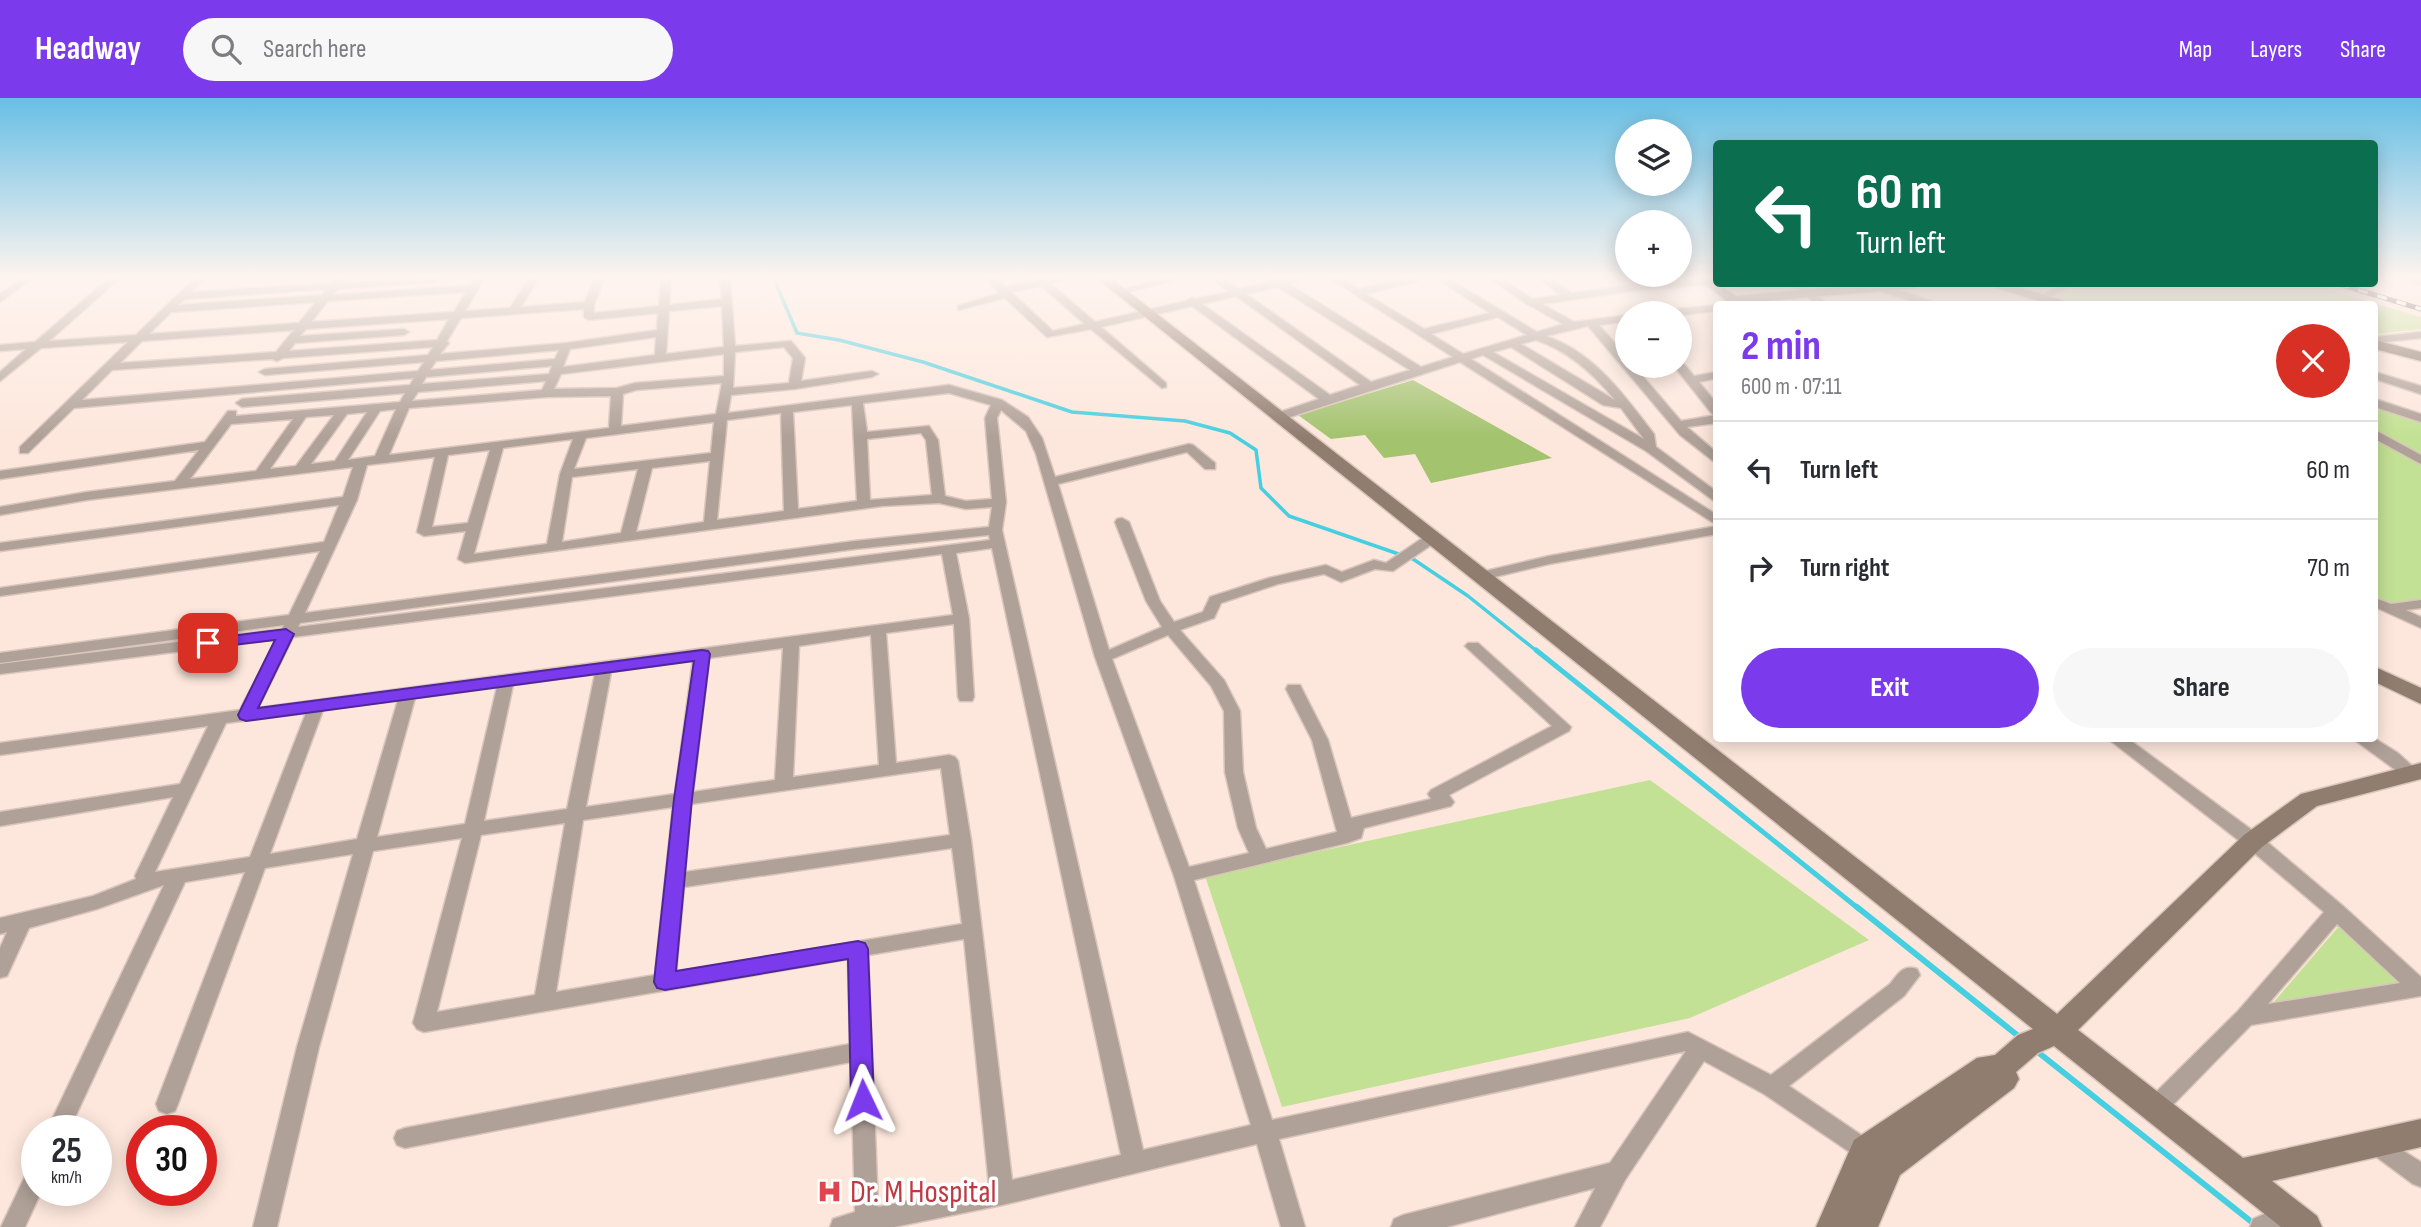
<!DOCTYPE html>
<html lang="en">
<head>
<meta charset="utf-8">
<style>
	body { margin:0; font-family:"Sofia Sans Condensed",sans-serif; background:#f7f7f7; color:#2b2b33; height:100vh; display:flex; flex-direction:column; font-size:26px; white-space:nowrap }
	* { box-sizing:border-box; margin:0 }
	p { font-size:23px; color:#7c7c81 }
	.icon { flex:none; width:38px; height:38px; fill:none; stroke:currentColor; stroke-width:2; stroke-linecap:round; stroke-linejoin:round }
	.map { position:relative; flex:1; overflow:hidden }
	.drawer { position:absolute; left:1713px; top:203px; width:665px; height:441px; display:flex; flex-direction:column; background:#fff; border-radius:7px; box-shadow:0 4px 18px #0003 }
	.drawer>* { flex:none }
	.hud { position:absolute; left:1713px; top:42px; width:665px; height:147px; border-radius:7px; box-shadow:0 4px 18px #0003; background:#0b6e4f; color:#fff; overflow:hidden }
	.buttons { position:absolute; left:1615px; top:21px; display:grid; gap:14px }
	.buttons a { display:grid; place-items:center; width:77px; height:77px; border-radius:50%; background:#fff; box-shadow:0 4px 18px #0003; font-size:35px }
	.speed { position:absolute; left:21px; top:1017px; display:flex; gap:14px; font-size:35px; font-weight:700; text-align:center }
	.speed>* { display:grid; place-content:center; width:91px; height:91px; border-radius:50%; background:#fff; box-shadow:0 4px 18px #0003; line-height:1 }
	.speed small { font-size:18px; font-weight:400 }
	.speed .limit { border:10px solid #d22; background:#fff; color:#111 }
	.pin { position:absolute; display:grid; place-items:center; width:60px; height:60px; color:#fff; margin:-30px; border-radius:14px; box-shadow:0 4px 10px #0006 }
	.me { position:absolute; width:77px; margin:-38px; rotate:358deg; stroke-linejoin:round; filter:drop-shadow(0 0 5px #0008) }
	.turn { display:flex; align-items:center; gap:24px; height:147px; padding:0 28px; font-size:32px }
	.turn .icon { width:91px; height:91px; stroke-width:2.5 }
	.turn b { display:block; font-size:49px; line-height:60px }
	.round { display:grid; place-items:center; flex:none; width:74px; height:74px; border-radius:37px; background:#f7f7f7 }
	.overview { display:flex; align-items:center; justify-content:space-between; height:119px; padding:0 28px }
	h1 { font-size:42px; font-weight:700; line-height:52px; color:#7c3aed }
	.action { display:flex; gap:14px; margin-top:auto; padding:14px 28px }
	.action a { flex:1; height:80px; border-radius:42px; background:#7c3aed; color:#fff; font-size:28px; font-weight:700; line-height:80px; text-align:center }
	.action a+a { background:#f7f7f7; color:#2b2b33 }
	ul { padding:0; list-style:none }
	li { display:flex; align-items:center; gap:21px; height:98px; padding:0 28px; border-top:2px solid #e1e1e2 }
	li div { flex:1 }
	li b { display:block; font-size:26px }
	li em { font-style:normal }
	header { display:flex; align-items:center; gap:42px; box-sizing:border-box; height:98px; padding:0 35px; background:#7c3aed; color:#fff }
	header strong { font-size:33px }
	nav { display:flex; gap:38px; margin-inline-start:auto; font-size:24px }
	.search { width:490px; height:63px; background:#f7f7f7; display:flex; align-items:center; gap:18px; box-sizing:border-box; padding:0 24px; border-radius:38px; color:#7c7c81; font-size:26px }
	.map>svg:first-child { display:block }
</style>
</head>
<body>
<header>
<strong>Headway</strong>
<div class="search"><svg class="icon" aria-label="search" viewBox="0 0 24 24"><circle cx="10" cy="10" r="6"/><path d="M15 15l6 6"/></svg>Search here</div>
<nav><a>Map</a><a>Layers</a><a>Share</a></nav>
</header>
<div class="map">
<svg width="2421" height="1129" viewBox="0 0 2421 1129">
	<rect width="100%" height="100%" fill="#fde7dc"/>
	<path fill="#c3e194" d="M2076,186H2310L2421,219V231L2375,236V206H2065L2046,200Z
		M2375,309L2421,324V363L2375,339Z
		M2376,341L2421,366V504L2387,509L2375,504Z
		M1650,682L1869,842L1690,920L1282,1009L1205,778Z
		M2340,827L2398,885L2272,906Z"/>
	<path fill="#a3c36e" d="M1413,282L1552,360L1431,385L1415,356L1384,360L1365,337L1331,341L1298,317Z"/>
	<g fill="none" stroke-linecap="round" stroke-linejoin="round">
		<path stroke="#46cfe1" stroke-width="3.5" d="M774,181L797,235L839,242L923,264L1072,314L1185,323L1230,335L1256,352L1261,390L1289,418L1413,461L1468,498L1538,554"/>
		<path stroke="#46cfe1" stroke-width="5" d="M1536,552L1859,811"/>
		<path stroke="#46cfe1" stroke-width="6" d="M1857,809L2022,941
			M2034,951L2258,1129"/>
		<defs>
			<path id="street" d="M21,181H32L0,204V196Z
				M108,181H119L49,243L136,237L194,181H204L191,194L332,185L335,181H345L343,184L440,181L435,184L338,191L333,197L470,187L474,181H484L465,213L510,210L528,181H538L521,209L585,204L594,181H604L594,207V215L659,208L661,181H671L669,207L722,201L720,181H730L735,248L791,243L805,260L801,283L872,273L878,276L872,279L794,291L731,297L728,315L949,287L1002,302L1028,319L1042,340L1055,379L1189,346L1193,347L1215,365V371H1205L1187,354L1058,386L1109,552L1162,529L1146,503L1115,424L1117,421L1122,420L1129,424L1160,503L1174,524L1203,514L1210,499L1269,480L1326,467L1342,474L1374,462L1386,465L1427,437H1437L1439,440L1437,443L1393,473L1375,471L1341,484L1324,476L1278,486L1221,505L1214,520L1180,532L1224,582L1240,613L1243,674L1256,730L1266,751L1337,734L1312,642L1286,591L1288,587H1300L1328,642L1351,720L1431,701L1428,696L1431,692L1552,628L1468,551L1465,548L1468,545H1478L1571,629L1569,633L1449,697L1454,704L1451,708L1364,730L1361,740L1347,745L1194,782L1272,1022L1688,934L1771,977L1890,886C1898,876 1903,866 1917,871L1920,877L1904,898L1789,988L1873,1045L1876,1052L1873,1059L1865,1063L1857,1059L1764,996L1704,963L1625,1082L1600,1129H1575L1595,1090L1447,1129H1391L1394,1121L1403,1117L1610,1065L1686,953L1279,1041L1305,1129H1281L1257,1046L1002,1107L894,1129H830L833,1121L855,1114L851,964L405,1050L397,1047L394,1040L397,1033L405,1030L850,946L848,861L424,934L417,931L413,925L462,740L373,753L319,949L277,1129H253L297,949L353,756L265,770L178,1006L175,1013L167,1016L159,1013L156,1006L245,774L185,784L69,1032H47L164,787L97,811L29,830L7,878L0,880V850L7,834L0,836V820L93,798L136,781L135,778L173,699L0,728V714L180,686L208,628L0,657V645L240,612L277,541L0,576V566L282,531L284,527L0,565V555L289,517L320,453L0,498V490L324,444L339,407L0,453V445L343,399L353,369L87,402L0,417V409L87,394L175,383L199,352L0,381V373L205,344L228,313H236V318L400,304L405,295L242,309L236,305L242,301L410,287L414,280L74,310L28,355H20V349L128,244L41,250L0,283V274L26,251L0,253V247L35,244ZM326,191L322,197L178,207L185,201ZM466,194L454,214L311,224L328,203ZM316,204L299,225L149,236L171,214ZM722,208L724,249L666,256L669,213ZM584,211V219L589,222L658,215L657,232L566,245L440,256L449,245L447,243L461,220ZM449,221L437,242L289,253L295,245L404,237L409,234L404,231L300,238L306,231ZM294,232L276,254L120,265L142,243ZM656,239L655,257L563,269L570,251ZM433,249L428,257L265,271L259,274L265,277L424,264L418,273L82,302L112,272L272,261L277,263L283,260ZM784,249L793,260L789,285L733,290L735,254ZM559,252L555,261L430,272L436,263ZM724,256V278L635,285L617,290L554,291L561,276ZM552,268L549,276L422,286L426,279ZM546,283L542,292L412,303L418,294ZM722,285L716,316L621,328L623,296L636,292ZM949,295L991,307L985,320L992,401L966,403L945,398L938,342L929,328L867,334L863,305ZM611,298L609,330L389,357L409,310L547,299ZM852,307L857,403L798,411L793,314ZM396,311L375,358L348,362L380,313ZM1001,312L1026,333L1036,356L1095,559L1174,778L1251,1027L1143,1052L1002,432L1006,404L997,320ZM367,314L335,363L311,366L347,316ZM781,315L784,413L717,422L727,322ZM334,317L296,368L270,371L306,319ZM293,321L256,373L190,381L231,326ZM714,324L711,355L574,371L586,340ZM921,335L926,342L932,397L870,402L867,341ZM573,341L560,376L547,446L474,456L503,350ZM490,352L468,425L432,429L448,357ZM435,359L417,434L424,438L466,433L458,461L465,465L882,408L939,405L966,411L992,409L989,429L855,443L305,515L357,402L367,367ZM710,363L704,424L636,434L652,370ZM638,371L621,435L562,444L572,379ZM989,437L990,442L298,529L300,525L855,451ZM992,450L1121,1057L1012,1082L971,742L958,663L955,659L949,657L896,665L886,535L954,526L958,599L960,603H972L974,599L969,520L956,455ZM942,456L953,517L258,610L293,539ZM871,537L879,667L793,679L799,548ZM1168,537L1211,588L1224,613L1225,674L1238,730L1249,755L1189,769L1112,561ZM783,550L775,682L693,694L709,560ZM693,562L675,696L586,709L611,574ZM595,576L567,711L484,723L513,587ZM497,589L465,726L377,739L415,600ZM398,602L357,741L270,756L323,612ZM306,615L250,759L155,774L226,625ZM941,670L950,737L685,774L691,706ZM673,709L655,877L556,894L583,722ZM565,725L535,897L437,914L481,737ZM952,750L962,826L676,874L684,789ZM964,841L989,1087L878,1109L868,857Z
				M986,181H996L1006,189L1036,183L1034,181H1066L1051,186L1095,224L1186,203L1191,200L1195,201L1229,194L1213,181H1224L1239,191L1271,184V181H1303L1289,186L1421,269L1453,259L1331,181H1342L1359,191L1403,181H1419L1418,183L1366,196L1424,231L1490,215L1437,181H1449L1537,234L1563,226L1527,206L1491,181H1502L1533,201L1560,197L1540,181H1551L1572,195L1639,186L1714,181L1715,183L1710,186L1639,192L1542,206L1574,224L1628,217V223L1599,227L1628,260V268H1634L1681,323L1716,317H1713L1674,268L1684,266L1694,278L1717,274V280L1699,284L1717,306V325L1687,329L1717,355V366L1680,337L1588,228L1546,238C1595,255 1624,297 1654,336L1656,349L1717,394V405L1646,353L1483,257L1471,261L1717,417V427L1460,264L1281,322L1277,321V315L1319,301L1192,208L1101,229L1166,285V289L1162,290L1091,231L1047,239L1005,200L958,212V208L999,195ZM1041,188L1085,226L1053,233L1011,194ZM1278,189L1410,272L1371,284L1246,196ZM1236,198L1360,287L1330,297L1202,206ZM1498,219L1527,237L1463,256L1431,236ZM1536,242C1568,253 1593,275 1615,302L1521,246ZM1511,249L1603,307L1621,310L1644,341L1493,254Z
				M1163,181H1180L1120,196L1115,193Z
				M2406,181H2421V187Z
				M1789,186H1800L1828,206H1817Z
				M1878,186L1934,204L1935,206H1921L1874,191L1873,189Z
				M2062,186H2074L2045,203L2036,201Z
				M1717,207V213L1680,217L1661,215L1666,212Z
				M2421,234V240L2375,245V239Z
				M2375,274L2421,288V296L2375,281Z
				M2375,301L2421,316V324L2375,309Z
				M2375,332L2421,357V366L2375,341Z
				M1717,428V436L1549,466L1482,482L1475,478L1477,475L1549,458Z
				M2375,500L2391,506L2421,502V510L2406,512L2421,519V530L2375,509Z
				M2107,640H2127L2260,738L2343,808L2421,879V898L2251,927L2163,1017L2155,1020L2147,1017L2144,1010L2147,1003L2238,913L2324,814L2246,748ZM2337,826L2400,885L2268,906Z
				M2352,640H2374L2398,655L2420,675L2417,679H2405Z
				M2375,1035L2421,1064V1089L2413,1086L2367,1052L2364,1045L2367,1038Z
				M37,1067V1092H42L25,1129H1L29,1070Z
				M2289,1105L2297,1108L2301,1116L2297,1124L2287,1129H2250L2253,1121Z"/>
			<path id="secondary" d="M1098,181H1112L2057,916L2244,737L2301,696L2421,665V681L2317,708L2262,749L2078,932L2243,1060L2421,1021V1049L2272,1083L2317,1118L2322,1129H2281L2054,948L2038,955L2016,974L2019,981L2014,990L1900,1077L1878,1129H1816L1854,1042L1977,960L1995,957L2018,937L2033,931Z
				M1700,181H1714L1717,186L1736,198L1874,186H1922L1915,190L1730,206Z
				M1986,186H2006L2065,203L2067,206H2047Z
				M2375,242L2421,254V263L2375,251Z
				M2375,569L2421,590V606L2375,584Z"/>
		</defs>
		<use href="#street" stroke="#dac5bb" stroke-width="3"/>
		<use href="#secondary" stroke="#dac5bb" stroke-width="3"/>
		<use href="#street" fill="#afa198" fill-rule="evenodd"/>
		<use href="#secondary" fill="#917d70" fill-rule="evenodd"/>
		<defs>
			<path id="rail" d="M2339,186L2421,211"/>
		</defs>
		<use href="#rail" stroke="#4d3e37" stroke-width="5"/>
		<use href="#rail" stroke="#fff" stroke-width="3.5" stroke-dasharray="10" stroke-linecap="butt"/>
	</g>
	<linearGradient id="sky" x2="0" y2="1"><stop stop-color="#67bfe5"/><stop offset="0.53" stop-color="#fef4ef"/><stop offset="1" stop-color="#fef4ef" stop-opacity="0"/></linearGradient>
	<rect width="2421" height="339" fill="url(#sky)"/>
	<path fill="#7c3aed" stroke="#51269a" stroke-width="2" d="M286,531L294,536L258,610L702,552L708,553L710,556L692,701L676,873L858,843L865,845L868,851L874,1002L871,1009L863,1012L855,1009L851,1002L848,861L665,892L657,890L654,884L674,701L694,563L246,623L240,621L238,617L275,542L208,550L200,545L208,541Z"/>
	<defs>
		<symbol id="hospital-bare" viewBox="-9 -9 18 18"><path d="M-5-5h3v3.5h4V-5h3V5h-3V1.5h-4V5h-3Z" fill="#e0444e" stroke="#fff" stroke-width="2.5" paint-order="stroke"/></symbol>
	</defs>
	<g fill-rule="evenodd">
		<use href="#hospital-bare" x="812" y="1076" width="35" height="35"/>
	</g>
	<g text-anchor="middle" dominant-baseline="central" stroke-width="7" stroke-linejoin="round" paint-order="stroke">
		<g font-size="32" fill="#be3a42" stroke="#fff" text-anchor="start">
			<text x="850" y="1094">Dr. M Hospital</text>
		</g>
	</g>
</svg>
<div class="buttons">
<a><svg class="icon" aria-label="layers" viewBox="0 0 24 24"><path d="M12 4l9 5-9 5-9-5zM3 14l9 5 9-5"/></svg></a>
<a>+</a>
<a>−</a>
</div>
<div class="speed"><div>25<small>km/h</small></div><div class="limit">30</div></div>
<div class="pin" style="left:208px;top:545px;background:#d93025"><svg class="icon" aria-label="arrive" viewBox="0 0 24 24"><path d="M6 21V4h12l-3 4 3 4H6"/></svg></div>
<svg class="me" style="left:863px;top:1002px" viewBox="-20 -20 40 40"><path d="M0-17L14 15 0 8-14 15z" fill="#7c3aed" stroke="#fff" stroke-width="4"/></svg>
<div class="hud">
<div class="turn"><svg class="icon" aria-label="left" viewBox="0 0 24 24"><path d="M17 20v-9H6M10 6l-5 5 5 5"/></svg><div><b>60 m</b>Turn left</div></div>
</div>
<section class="drawer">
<div class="overview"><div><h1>2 min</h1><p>600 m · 07:11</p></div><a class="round" style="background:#d93025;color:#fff"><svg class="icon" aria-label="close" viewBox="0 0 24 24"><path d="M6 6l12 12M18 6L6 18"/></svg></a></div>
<ul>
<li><svg class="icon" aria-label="left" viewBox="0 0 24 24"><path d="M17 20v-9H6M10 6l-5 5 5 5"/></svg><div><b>Turn left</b></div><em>60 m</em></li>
<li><svg class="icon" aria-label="right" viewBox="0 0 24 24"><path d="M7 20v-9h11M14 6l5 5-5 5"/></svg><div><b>Turn right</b></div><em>70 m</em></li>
</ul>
<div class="action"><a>Exit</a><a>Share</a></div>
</section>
</div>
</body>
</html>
